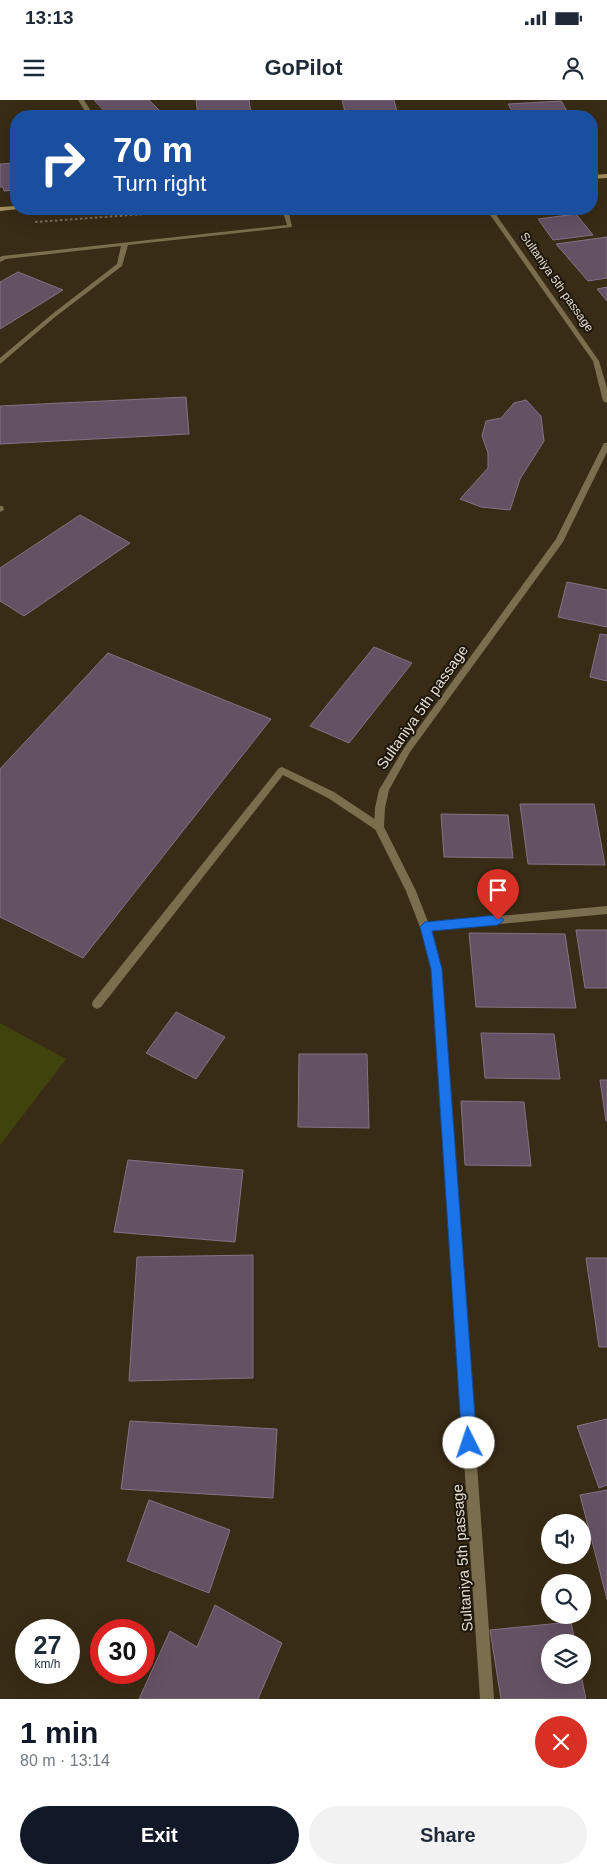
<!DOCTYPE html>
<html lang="en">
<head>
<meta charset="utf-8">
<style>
	body { margin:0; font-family:Arial,sans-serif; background:#f2f2f3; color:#1f2937; height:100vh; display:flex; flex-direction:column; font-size:19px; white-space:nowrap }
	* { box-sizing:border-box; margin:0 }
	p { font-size:16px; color:#747a83 }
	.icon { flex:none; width:28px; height:28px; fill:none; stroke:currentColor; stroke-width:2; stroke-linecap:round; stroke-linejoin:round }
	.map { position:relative; height:1599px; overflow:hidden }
	.drawer { display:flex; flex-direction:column; background:#fff; flex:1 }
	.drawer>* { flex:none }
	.top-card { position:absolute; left:10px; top:10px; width:588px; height:105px; border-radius:20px; box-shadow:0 5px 20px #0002; background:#1a4fa0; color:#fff; overflow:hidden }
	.tools { position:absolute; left:541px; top:1414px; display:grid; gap:10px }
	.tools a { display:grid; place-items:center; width:50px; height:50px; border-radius:50%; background:#fff; box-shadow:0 5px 20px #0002; font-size:25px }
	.speed { position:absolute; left:15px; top:1519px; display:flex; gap:10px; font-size:25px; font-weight:700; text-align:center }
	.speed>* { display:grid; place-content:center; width:65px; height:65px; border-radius:50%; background:#fff; box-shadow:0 5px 20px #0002; line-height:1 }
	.speed small { font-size:12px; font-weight:400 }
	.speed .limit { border:8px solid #d22; background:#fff; color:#111 }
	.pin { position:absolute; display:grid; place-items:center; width:42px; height:42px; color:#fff; margin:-51px -21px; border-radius:50% 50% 50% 0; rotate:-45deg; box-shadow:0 0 5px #0007 }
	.pin .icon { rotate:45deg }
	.me { position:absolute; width:55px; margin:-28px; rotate:356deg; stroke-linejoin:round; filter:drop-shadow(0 0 4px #0008) }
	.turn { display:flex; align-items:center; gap:18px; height:105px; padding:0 20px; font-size:22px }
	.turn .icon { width:65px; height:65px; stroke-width:2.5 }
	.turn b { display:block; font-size:35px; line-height:42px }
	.round { display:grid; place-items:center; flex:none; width:52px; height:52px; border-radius:26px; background:#f2f2f3 }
	.headline { display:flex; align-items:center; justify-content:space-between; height:85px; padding:0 20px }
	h1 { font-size:30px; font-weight:600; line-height:38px; color:#111827 }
	.action { display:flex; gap:10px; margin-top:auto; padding:10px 20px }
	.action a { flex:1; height:58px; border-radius:30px; background:#111827; color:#fff; font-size:20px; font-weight:600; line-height:58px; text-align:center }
	.action a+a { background:#f2f2f3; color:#1f2937 }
	.status { display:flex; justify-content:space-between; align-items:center; height:35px; padding:0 25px; background:#fff; direction:ltr }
	.status svg { height:14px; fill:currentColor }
	header { display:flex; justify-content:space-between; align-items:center; height:65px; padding:0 20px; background:#fff; font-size:22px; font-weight:600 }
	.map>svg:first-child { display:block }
</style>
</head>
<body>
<div class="status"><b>13:13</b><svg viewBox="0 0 49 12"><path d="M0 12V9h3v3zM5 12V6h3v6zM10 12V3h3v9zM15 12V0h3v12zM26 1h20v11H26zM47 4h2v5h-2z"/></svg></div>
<header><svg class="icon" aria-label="menu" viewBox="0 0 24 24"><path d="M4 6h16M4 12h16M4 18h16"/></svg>GoPilot<svg class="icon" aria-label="person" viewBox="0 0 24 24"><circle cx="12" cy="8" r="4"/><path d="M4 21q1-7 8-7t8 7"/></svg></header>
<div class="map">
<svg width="607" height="1599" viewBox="0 0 607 1599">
	<rect width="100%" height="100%" fill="#392c16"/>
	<path fill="#41430d" d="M0,923L66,959L0,1045Z"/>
	<path fill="#655164" stroke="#867085" d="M94,0H149L165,16H109Z
		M196,0H249L251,13L198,16Z
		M342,0H394L398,16H346Z
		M561,1L570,16H515L508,4Z
		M16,63V90L4,91L3,87H0V64Z
		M576,114L593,135L553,140L538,119Z
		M607,137V178L588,181L556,144Z
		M18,172L63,190L0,229V182Z
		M607,187V201L597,189Z
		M186,297L189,334L0,344V306Z
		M526,300L541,316L544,341L520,379L510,410L481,407L460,399L488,368V353L482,336L486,321L501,318L514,303Z
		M80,415L130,443L24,516L0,501V468Z
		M567,482L607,490V527L558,517Z
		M600,534L607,535V581L590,577Z
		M374,547L412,563L349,643L310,626Z
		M108,553L271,619L83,858L0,817V669Z
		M520,704H594L605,765L528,764Z
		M441,714L508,715L513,758L444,757Z
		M576,830H607V888H585Z
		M469,833L565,834L576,908L476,907Z
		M176,912L225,937L196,979L146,953Z
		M481,933L554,934L560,979L485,978Z
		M299,954H367L369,1028L298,1027Z
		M600,980H607V1021H606Z
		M461,1001L524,1002L531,1066L465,1065Z
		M128,1060L243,1070L235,1142L114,1132Z
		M253,1155V1278L129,1281L137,1157Z
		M586,1158H607V1247H599Z
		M607,1319V1385L599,1388L577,1326Z
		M130,1321L277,1329L273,1398L121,1389Z
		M607,1390V1499L580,1395Z
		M149,1400L230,1430L209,1493L127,1461Z
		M215,1505L282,1543L258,1599H139L170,1531L197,1547Z
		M571,1522L575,1542H550V1575H581L586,1599H501L490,1530Z"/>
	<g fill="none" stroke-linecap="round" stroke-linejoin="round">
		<path stroke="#7a6f5c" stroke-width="2" stroke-dasharray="2.5 2.5" stroke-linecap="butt" d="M35,122L174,112"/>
		<path fill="#7a6e4e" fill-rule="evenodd" d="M78,0H84L94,16H88Z
			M282,109H288L292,127L128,145L122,166L55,217L0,264V258L51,215L117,164L121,146L6,159L0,162V157L2,156L287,125Z
			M0,406H3L4,410L0,412Z
			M282,667L334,692L382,724L384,727L382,730H376L328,698L283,675L101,907L97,909L93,907L92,904L93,901L279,668Z
			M607,806V814L425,831L421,830L420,827L421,824L425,823Z"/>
		<path fill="#7a6e4e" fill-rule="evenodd" d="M486,109H492L599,261L607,288V303L603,301L593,261Z
			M604,343H607V352L563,442L410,652L389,690L385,708L384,727L416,791L430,827L441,869L494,1599H480L431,869L420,827L406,791L374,727L375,708L379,690L404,648L556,439Z"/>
		<path fill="#a5915e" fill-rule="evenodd" d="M607,74V78L591,79V75Z
			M16,106L18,109L0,111V107Z"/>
	</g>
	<path fill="#1a73e8" stroke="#114b97" d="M498,815L504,820L498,825L432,831L442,869L477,1343L475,1348L469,1350L464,1348L462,1343L431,869L420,827L425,822Z"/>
	<g text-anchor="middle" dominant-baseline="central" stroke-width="4" stroke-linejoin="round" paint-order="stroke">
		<g font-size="12" fill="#e5ddcf" stroke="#1c160c">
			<text transform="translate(557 182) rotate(55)">Sultaniya 5th passage</text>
		</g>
		<g font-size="15" fill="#e5ddcf" stroke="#1c160c">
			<text transform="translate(422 607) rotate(-55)">Sultaniya 5th passage</text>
			<text transform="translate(462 1458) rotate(-94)">Sultaniya 5th passage</text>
		</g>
	</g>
</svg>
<div class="tools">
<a><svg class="icon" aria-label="sound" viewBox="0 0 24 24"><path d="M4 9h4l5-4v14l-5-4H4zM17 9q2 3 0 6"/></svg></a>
<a><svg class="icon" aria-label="search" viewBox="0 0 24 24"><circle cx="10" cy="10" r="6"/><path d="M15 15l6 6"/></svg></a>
<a><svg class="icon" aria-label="layers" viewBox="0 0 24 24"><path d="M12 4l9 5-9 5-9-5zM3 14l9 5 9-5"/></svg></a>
</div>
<div class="speed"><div>27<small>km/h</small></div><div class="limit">30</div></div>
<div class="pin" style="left:498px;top:820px;background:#d93025"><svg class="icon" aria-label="arrive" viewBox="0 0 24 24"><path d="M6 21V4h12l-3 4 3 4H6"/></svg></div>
<svg class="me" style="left:469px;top:1343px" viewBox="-20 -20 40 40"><circle r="19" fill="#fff"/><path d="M0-13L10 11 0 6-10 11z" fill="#1a73e8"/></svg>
<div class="top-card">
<div class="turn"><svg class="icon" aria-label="right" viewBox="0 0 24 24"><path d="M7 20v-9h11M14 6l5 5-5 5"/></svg><div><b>70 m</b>Turn right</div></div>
</div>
</div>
<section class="drawer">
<div class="headline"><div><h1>1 min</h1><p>80 m · 13:14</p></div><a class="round" style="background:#d93025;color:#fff"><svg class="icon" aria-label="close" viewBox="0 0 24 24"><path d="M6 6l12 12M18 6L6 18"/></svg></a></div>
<div class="action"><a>Exit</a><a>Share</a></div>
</section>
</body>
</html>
